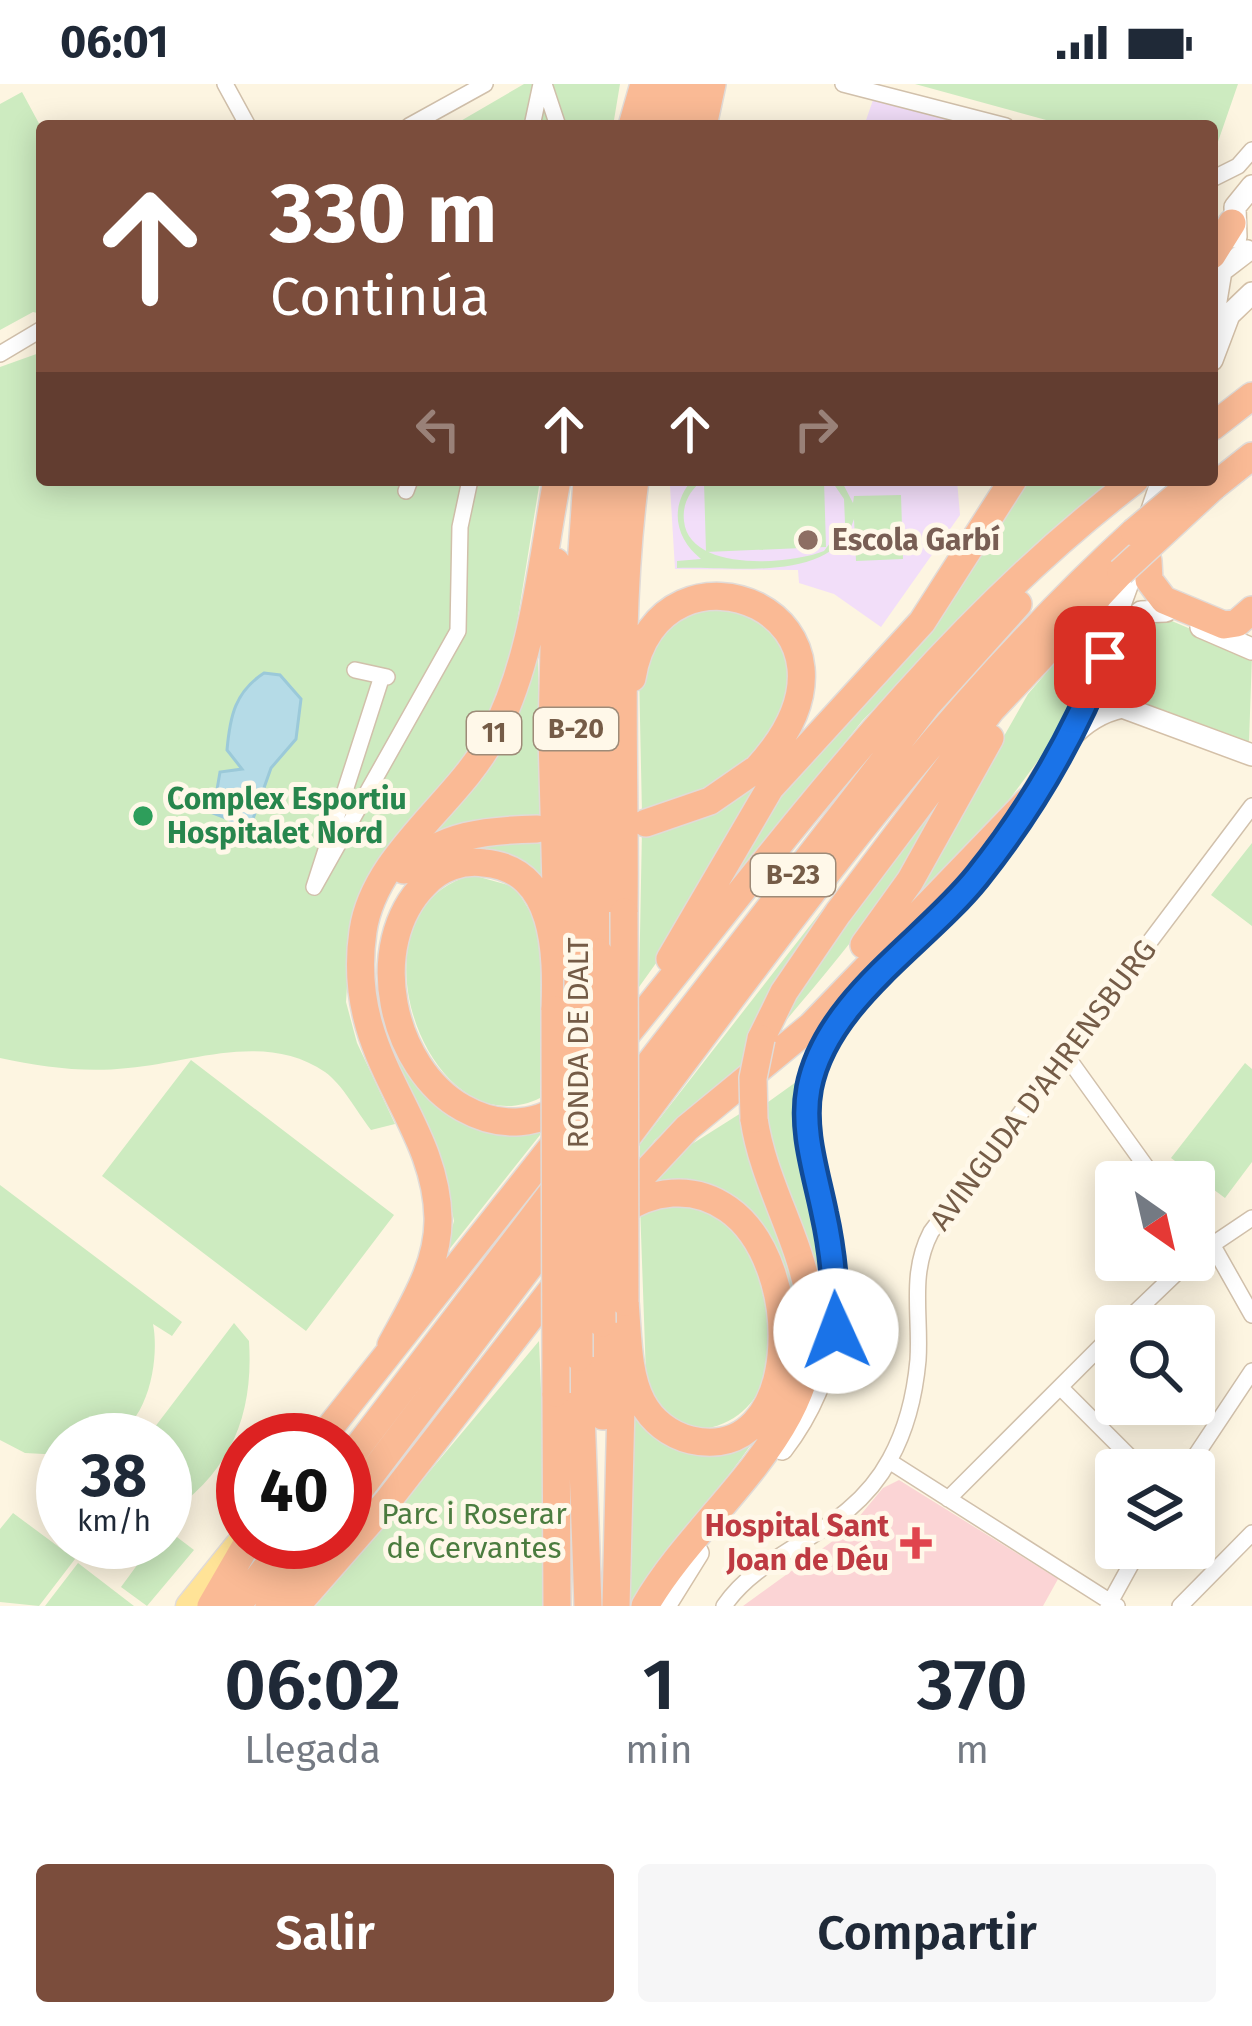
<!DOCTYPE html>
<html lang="es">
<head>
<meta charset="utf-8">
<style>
	body { margin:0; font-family:"Fira Sans",sans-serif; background:#f6f6f7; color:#1f2937; height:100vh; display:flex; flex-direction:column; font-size:45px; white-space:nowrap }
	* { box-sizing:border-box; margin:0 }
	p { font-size:39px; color:#747a83 }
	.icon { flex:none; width:66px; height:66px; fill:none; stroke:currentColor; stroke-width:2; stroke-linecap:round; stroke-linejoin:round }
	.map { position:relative; height:1522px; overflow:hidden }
	.side { display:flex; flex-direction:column; background:#fff; flex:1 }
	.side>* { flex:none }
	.guide { position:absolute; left:36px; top:36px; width:1182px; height:366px; border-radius:12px; box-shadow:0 6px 30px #0003; background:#7b4d3c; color:#fff; overflow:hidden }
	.needle { width:78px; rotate:146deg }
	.buttons { position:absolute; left:1095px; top:1077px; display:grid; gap:24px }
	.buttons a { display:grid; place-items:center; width:120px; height:120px; border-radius:12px; background:#fff; box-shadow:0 6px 30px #0003; font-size:60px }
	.speed { position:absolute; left:36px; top:1329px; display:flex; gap:24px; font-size:60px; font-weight:700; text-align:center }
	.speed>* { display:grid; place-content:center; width:156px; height:156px; border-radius:50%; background:#fff; box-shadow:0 6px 30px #0003; line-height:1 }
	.speed small { font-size:30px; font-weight:400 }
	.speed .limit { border:18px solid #d22; background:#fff; color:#111 }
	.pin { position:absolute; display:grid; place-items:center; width:102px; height:102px; color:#fff; margin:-51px; border-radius:24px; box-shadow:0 6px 18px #0006 }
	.me { position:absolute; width:132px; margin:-66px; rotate:358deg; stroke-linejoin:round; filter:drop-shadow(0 0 9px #0008) }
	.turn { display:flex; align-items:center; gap:42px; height:252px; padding:0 36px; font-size:54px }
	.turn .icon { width:156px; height:156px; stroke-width:2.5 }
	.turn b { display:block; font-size:84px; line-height:102px }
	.lanes { display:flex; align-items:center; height:114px; padding:0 36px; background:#0003; justify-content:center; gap:60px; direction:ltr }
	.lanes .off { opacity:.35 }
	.eta { display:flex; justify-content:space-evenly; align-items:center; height:204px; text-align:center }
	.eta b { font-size:72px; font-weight:600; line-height:84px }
	.action { display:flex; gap:24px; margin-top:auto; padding:24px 36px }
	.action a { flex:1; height:138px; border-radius:12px; background:#7b4d3c; color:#fff; font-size:48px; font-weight:600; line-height:138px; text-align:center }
	.action a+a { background:#f6f6f7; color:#1f2937 }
	.status { display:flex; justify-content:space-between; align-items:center; height:84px; padding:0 60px; background:#fff; direction:ltr }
	.status svg { height:33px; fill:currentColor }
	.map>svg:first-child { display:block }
</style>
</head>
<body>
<div class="status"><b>06:01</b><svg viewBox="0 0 49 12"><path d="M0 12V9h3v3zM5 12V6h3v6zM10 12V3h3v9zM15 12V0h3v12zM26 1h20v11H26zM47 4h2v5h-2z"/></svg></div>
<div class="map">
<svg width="1252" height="1522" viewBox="0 0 1252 1522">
	<rect width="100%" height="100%" fill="#fdf5e1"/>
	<path fill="#f2def9" d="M873,16L953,36L956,42H864Z
		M675,396H957L960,431L881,543L834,510L799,499L798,486L675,485L670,402Z"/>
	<path fill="#fbd4d5" d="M899,1396L1058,1495L1043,1522H743L848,1446L883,1404Z"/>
	<path fill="#cdebc0" d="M524,0H620L613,42H452Z
		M915,0H1238L1212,75V42H1068Z
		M22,8L42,45V230L33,228L0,246V20Z
		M42,268V396H540L512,570L491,634L351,840L346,918L357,959L395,1040L371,1046C357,1028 343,1001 325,988C266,947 193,978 128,984C84,989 43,983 0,974V283Z
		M692,396H703C690,406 682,420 684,437C689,488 789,481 824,467L845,439L844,415L831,396H841L853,419L854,412L901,411L903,475L856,477L854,435C834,500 733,482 677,484V477L701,475C675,454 669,423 692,396Z
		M824,396L826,463L706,468L704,398Z
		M1030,396H1114L970,526L862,637L731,801L723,794L767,719L960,504Z
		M1114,510L1057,651L1003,724L919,814L914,810L1028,610Z
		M701,519L762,529L796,588L768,658L720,699L642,730L639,588L649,559Z
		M1160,532L1252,571L1249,658L1123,611L1119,590L1139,541Z
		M537,546L542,737L423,756Z
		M969,673C920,776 851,861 776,948L791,915Z
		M766,686L664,868L639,903L642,745Z
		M543,753L546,805L474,768L391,843L422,1003L540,1042V1051L444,1172L454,1137L450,1118L382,936L379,867L392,827L460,764Z
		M1252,759V842L1211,811Z
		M854,785L744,983L655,1056L640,1075V1060Z
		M472,791L515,803L536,837L541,860L540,1014C428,1069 341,826 472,791Z
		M191,976L394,1131L306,1247L102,1092Z
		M1245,979L1252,985V1078L1225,1114L1171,1074Z
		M803,993L793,1030L830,1193L821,1261L823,1211L817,1185L771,1068L764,1021Z
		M741,1029C749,1080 767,1120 786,1168C827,1273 761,1352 698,1429C685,1444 635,1518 627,1522L632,1331L740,1357C793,1260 822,1231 751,1130L642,1109L673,1072Z
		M0,1101L182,1238L172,1252L153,1240C160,1276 148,1347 103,1356C91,1358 75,1356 63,1356V1371L25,1369L0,1356Z
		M688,1116C704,1126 733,1137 744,1152C751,1161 755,1177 759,1187C785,1252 776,1341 691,1347L662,1327L651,1311L646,1292L640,1121Z
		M234,1239L249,1257C254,1334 229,1390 165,1432V1356H145Z
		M539,1257L550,1522H315L346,1487Z
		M13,1429L75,1475L39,1522L0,1518V1445Z
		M165,1444L194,1466L147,1522L121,1503L154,1458H165Z
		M78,1479L134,1522H45Z"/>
	<path fill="#b5dbe7" stroke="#9bc9d9" stroke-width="3" d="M264,589L280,591L301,615L296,655L271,684L248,749L233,759L229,756L231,736L213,729L220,688L242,685L227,666C230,632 235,608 264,589Z"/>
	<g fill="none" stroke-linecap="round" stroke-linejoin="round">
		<defs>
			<path id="street" d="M225,0L248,42
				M544,0L558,42
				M843,0L1006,42
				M409,42L485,0
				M532,42L541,0
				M1212,95L1238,82L1252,66
				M0,270L42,245
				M406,407L410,396
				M355,586L387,593
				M382,592L314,803L458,547L460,443L470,396
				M1065,970L1157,1098
				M1194,1141L1213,1162L1252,1231
				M1194,1173L1252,1134
				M1121,1242L1190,1176
				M1060,1303L1143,1386
				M889,1377L1117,1522
				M1186,1386L1252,1287
				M948,1415L1116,1247
				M724,1522C765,1462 848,1453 890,1375C906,1346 915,1309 918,1276C921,1231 909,1190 931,1148L1252,722
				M1108,1522L1140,1464
				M1180,1522L1252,1449"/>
			<path id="secondary" d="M1236,153L1235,123L1252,102
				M1212,241L1221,187L1247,167
				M1212,276L1229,231L1252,209
				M1149,435L1162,396
				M1132,536L1141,528L1166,527
				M1201,543L1252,565
				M1122,623L1113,595L1124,561
				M1122,623L1252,671
				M1077,639L1136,477
				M1019,731C1048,687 1067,635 1122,623
				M782,1365C841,1288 844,1207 821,1115C812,1079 800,1035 811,998C840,899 948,842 1003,757
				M665,1522L698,1469"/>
			<path id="primary" d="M188,1522L237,1461"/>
			<path id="highway" d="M632,42L644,0
				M656,42L667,0
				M680,42L690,0
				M703,42L712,0
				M1212,171L1232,139
				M1212,343L1252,312
				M1213,403L1252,372
				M1148,477L1149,496L1164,516L1224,541L1237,539L1252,526
				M556,478L552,650L557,842
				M632,594C658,435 901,531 755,687
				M646,739L710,717L765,679
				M404,786C441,750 488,746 537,745
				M624,828C626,685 616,539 635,396
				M864,861L910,797L990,654
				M598,868L600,551L608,396
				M670,875L770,704L922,538L1013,396
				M578,895L576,554L587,396
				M555,926C557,871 557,785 484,779C462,776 440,784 425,800C364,861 391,984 463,1024C500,1045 541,1043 573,1014
				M761,955L784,908L838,829L991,626L1121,488
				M617,962C779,764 930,552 1135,396
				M615,1024L927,621L1018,520
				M616,1068C778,853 935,630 1134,448
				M616,1120L687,1044L811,942L1028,717
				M617,1130C651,1106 693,1100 728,1125C808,1181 802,1382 691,1356C670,1351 652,1337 642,1318C627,1289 628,1250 625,1218
				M602,1239L603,1332
				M391,1261C412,1222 439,1180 438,1134C436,1032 344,975 363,847C374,770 459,718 493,652C534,574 541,481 557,396
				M579,1273L588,1522
				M556,1309L557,1522
				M320,1356L563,1049
				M345,1380L564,1093
				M345,1425L564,1137
				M211,1522L248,1458
				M237,1522L286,1458
				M269,1522L319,1458
				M296,1522L387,1418L561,1194
				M616,1522L622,1282
				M645,1522C702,1422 833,1342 809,1212C798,1150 763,1097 754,1035"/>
		</defs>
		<use href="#street" stroke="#d1c0ab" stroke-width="18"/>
		<use href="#secondary" stroke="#d4c0a8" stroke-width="24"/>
		<use href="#primary" stroke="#e1dbd7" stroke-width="27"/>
		<use href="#highway" stroke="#e1dbd7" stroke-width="30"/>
		<use href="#street" stroke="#fff" stroke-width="15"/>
		<use href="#secondary" stroke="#fff" stroke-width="21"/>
		<use href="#primary" stroke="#ffe397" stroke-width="24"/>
		<use href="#highway" stroke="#faba95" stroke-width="27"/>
		<defs>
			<path id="highway-bridge" d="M1134,448L1196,396
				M1121,488L1213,403
				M624,828L625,1218
				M598,868L602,1239
				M578,895L579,1273
				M555,926L556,1309
				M754,1035L753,994L761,955"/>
		</defs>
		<use href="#highway-bridge" stroke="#e1dbd7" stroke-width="30" stroke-linecap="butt"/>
		<use href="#highway-bridge" stroke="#faba95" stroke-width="27"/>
	</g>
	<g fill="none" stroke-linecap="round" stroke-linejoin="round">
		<defs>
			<path id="route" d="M836,1247C836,1207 833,1169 824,1129C816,1089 801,1046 809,1004C826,916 924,859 977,793C1030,727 1074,651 1105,573"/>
		</defs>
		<use href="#route" stroke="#114b97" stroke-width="30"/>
		<use href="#route" stroke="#1a73e8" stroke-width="21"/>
	</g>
	<circle fill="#8d6e63" stroke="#fff8e9" stroke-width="4.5" cx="808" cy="456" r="12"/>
	<circle fill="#2e9e5b" stroke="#fff8e9" stroke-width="4.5" cx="143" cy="732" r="12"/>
	<path fill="#e0444e" stroke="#fff8e9" stroke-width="4.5" d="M910 1441h12v12h12v12h-12v12h-12v-12h-12v-12h12z"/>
	<g text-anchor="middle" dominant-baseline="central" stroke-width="10" stroke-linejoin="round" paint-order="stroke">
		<g fill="#fff8e9" stroke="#9e8b78" stroke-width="3">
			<rect x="534" y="624" width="84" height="42" rx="9"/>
			<rect x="467" y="628" width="54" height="42" rx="9"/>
			<rect x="751" y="770" width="84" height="42" rx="9"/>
		</g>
		<g font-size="27" font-weight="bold" fill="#755c47">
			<text x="576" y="645">B-20</text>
			<text x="494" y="649">11</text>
			<text x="793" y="791">B-23</text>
		</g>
		<g font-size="30" font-weight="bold" fill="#785e54" stroke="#fff8e9" text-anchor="start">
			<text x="832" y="456">Escola Garbí</text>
		</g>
		<g font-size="30" font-weight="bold" fill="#27864d" stroke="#fff8e9" text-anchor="start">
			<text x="167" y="715">Complex Esportiu<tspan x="167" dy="34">Hospitalet Nord</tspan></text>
		</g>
		<g font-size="30" fill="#755c47" stroke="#fff8e9">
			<text transform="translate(578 959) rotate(-90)">RONDA DE DALT</text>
			<text transform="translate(1043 1001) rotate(-53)">AVINGUDA D'AHRENSBURG</text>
		</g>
		<g font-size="30" fill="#4b7c3f" stroke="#fff8e9">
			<text x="474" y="1430">Parc i Roserar<tspan x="474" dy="34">de Cervantes</tspan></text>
		</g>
		<g font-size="30" font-weight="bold" fill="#be3a42" stroke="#fff8e9" text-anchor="end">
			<text x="889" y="1442">Hospital Sant<tspan x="889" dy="34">Joan de Déu</tspan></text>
		</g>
	</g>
</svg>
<div class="buttons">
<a><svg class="needle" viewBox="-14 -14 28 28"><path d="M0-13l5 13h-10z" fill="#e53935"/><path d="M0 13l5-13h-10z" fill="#747a83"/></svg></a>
<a><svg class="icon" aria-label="search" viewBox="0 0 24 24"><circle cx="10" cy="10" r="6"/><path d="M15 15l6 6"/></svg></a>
<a><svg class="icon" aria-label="layers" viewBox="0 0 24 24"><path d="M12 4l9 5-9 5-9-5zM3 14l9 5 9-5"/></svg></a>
</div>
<div class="speed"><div>38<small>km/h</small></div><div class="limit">40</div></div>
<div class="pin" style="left:1105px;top:573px;background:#d93025"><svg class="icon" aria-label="arrive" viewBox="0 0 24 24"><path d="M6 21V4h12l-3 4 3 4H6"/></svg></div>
<svg class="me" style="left:836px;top:1247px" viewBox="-20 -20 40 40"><circle r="19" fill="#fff"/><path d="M0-13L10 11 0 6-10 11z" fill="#1a73e8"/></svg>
<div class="guide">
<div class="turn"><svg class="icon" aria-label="ahead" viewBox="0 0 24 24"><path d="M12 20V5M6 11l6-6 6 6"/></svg><div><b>330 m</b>Continúa</div></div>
<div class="lanes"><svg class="icon off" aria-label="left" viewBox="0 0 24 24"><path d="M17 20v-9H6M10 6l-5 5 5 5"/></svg><svg class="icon" aria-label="ahead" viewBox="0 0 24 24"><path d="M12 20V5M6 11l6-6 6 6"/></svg><svg class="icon" aria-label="ahead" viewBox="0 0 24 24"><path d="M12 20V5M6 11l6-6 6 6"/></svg><svg class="icon off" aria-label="right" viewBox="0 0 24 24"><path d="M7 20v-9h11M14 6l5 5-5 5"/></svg></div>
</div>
</div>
<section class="side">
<div class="eta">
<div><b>06:02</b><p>Llegada</p></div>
<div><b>1</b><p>min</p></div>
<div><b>370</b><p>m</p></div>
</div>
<div class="action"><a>Salir</a><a>Compartir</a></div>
</section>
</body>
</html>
